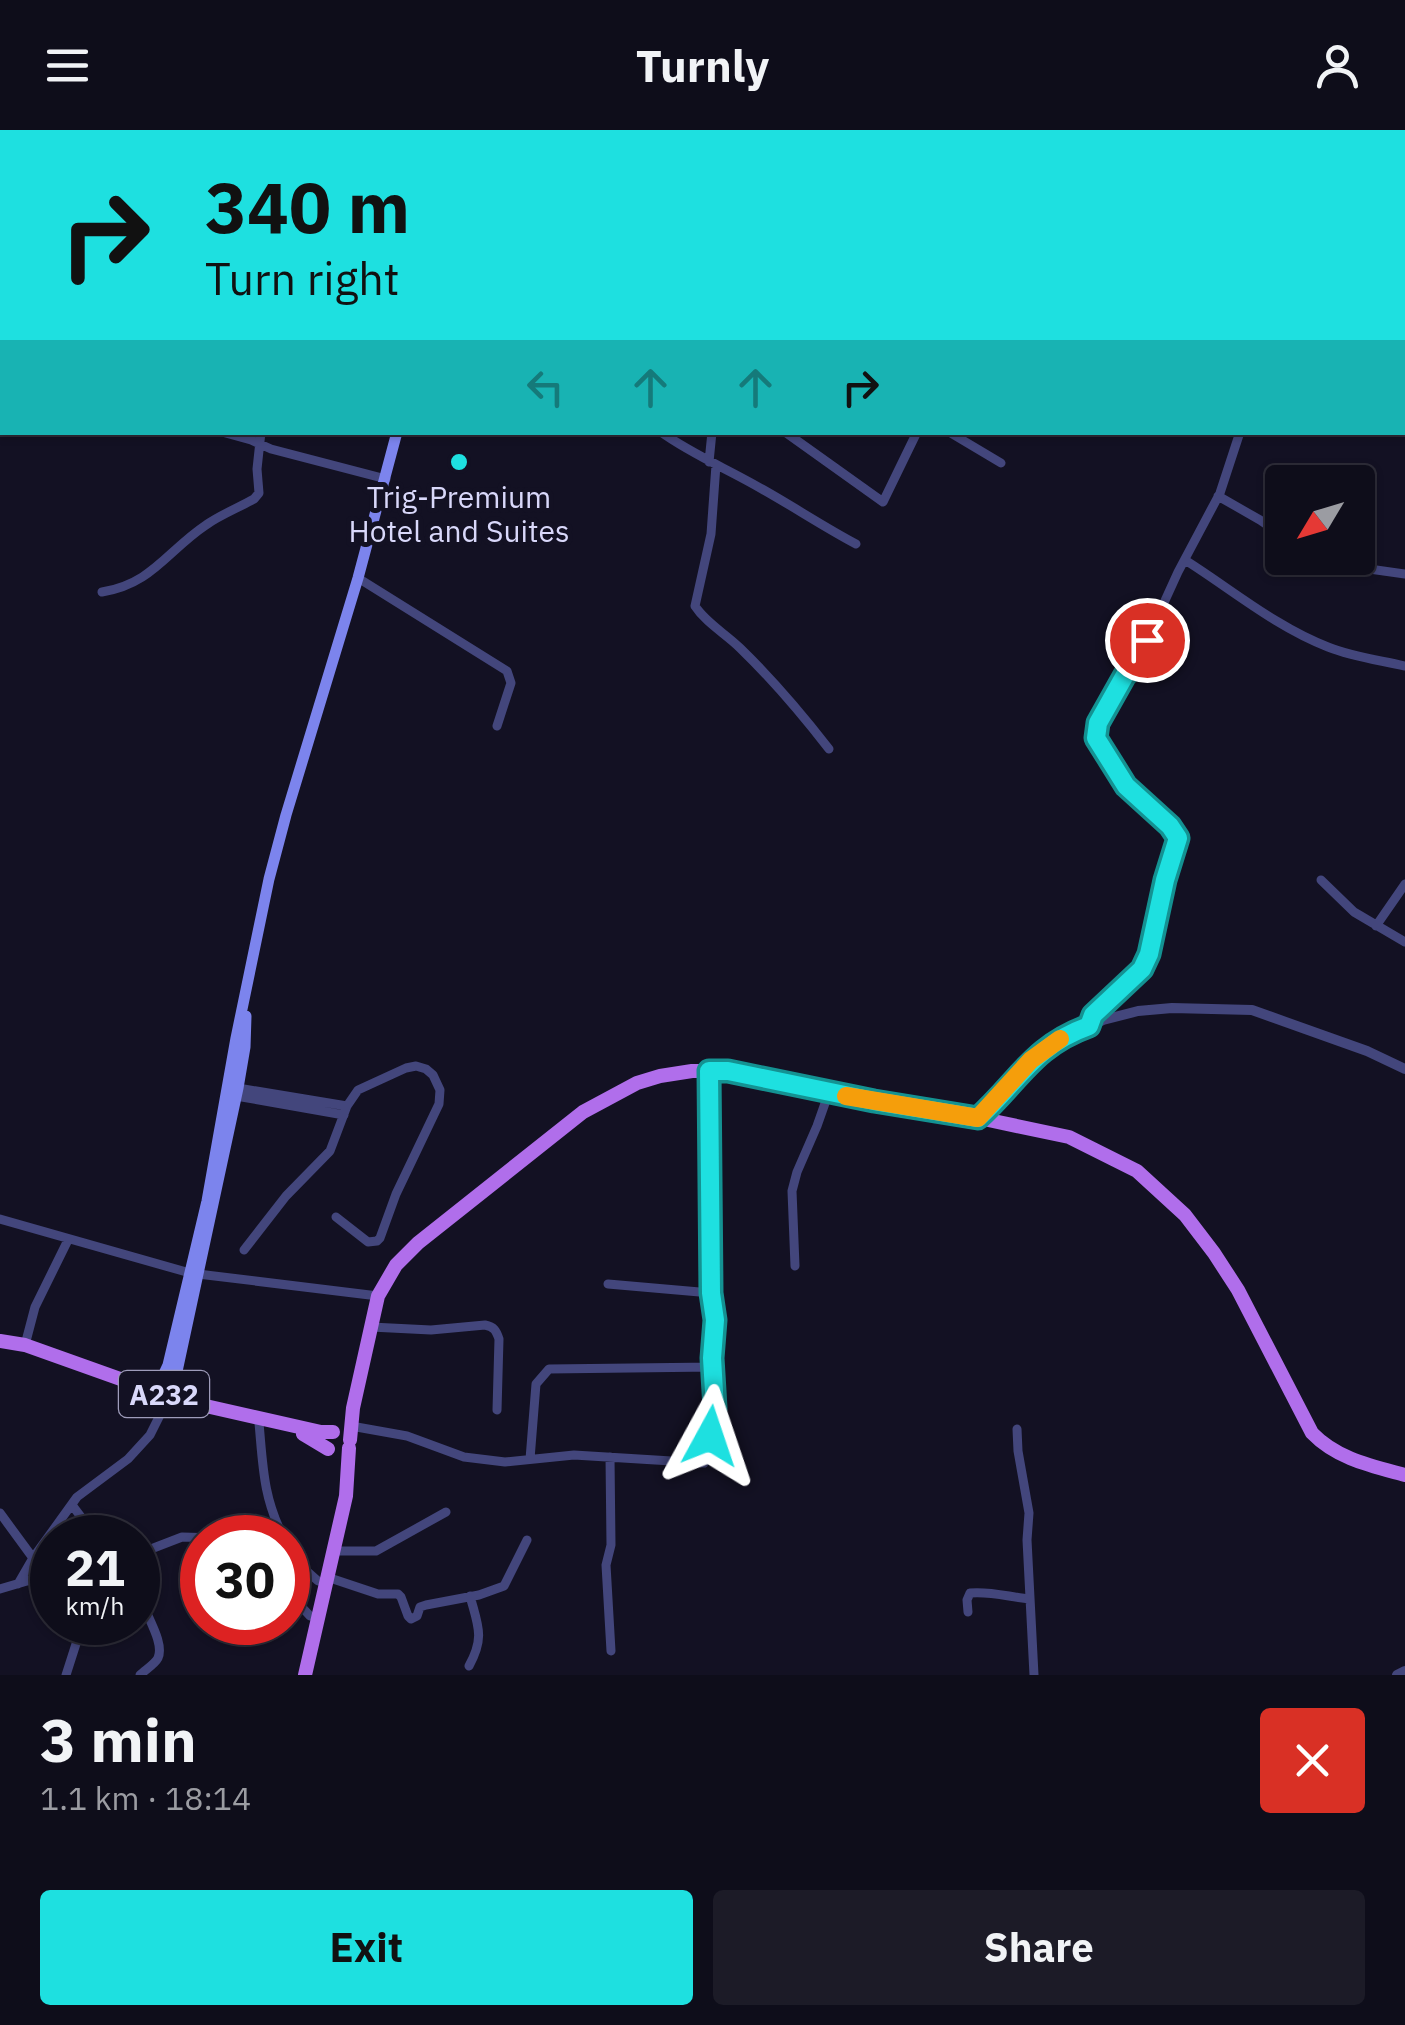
<!DOCTYPE html>
<html lang="en">
<head>
<meta charset="utf-8">
<style>
	body { margin:0; font-family:"IBM Plex Sans",sans-serif; background:#1c1b27; color:#f1f3f6; height:100vh; display:flex; flex-direction:column; font-size:38px; white-space:nowrap }
	* { box-sizing:border-box; margin:0 }
	p { font-size:32px; color:#9b9ca2 }
	.icon { flex:none; width:55px; height:55px; fill:none; stroke:currentColor; stroke-width:2; stroke-linecap:round; stroke-linejoin:round }
	.map { position:relative; height:1545px; overflow:hidden }
	.drawer { display:flex; flex-direction:column; background:#0e0d1a; flex:1 }
	.drawer>* { flex:none }
	.banner { position:absolute; left:0px; top:0px; width:1405px; height:305px; box-shadow:0 2px 8px #0004,0 0 0 2px #2e2d39; background:#1ee0e0; color:#111; overflow:hidden }
	.needle { width:65px; rotate:232deg }
	.fabs { position:absolute; left:1265px; top:335px; display:grid; gap:20px }
	.fabs a { display:grid; place-items:center; width:110px; height:110px; border-radius:10px; background:#0e0d1a; box-shadow:0 2px 8px #0004,0 0 0 2px #2e2d39; font-size:50px }
	.speed { position:absolute; left:30px; top:1385px; display:flex; gap:20px; font-size:50px; font-weight:700; text-align:center }
	.speed>* { display:grid; place-content:center; width:130px; height:130px; border-radius:50%; background:#0e0d1a; box-shadow:0 2px 8px #0004,0 0 0 2px #2e2d39; line-height:1 }
	.speed small { font-size:25px; font-weight:400 }
	.speed .limit { border:15px solid #d22; background:#fff; color:#111 }
	.pin { position:absolute; display:grid; place-items:center; width:85px; height:85px; color:#fff; margin:-42px; border:5px solid #fff; border-radius:50%; box-shadow:0 2px 10px #0007 }
	.me { position:absolute; width:110px; margin:-55px; rotate:5deg; stroke-linejoin:round; filter:drop-shadow(0 0 8px #0008) }
	.turn { display:flex; align-items:center; gap:35px; height:210px; padding:0 40px; font-size:45px }
	.turn .icon { width:130px; height:130px; stroke-width:2.5 }
	.turn b { display:block; font-size:70px; line-height:85px }
	.lanes { display:flex; align-items:center; height:95px; padding:0 40px; background:#0003; justify-content:center; gap:50px; direction:ltr }
	.lanes .off { opacity:.35 }
	.round { display:grid; place-items:center; flex:none; width:105px; height:105px; border-radius:10px; background:#1c1b27 }
	.summary { display:flex; align-items:center; justify-content:space-between; height:170px; padding:0 40px }
	h1 { font-size:60px; font-weight:800; line-height:75px }
	.cta { display:flex; gap:20px; margin-top:auto; padding:20px 40px }
	.cta a { flex:1; height:115px; border-radius:10px; background:#1ee0e0; color:#111; font-size:40px; font-weight:800; line-height:115px; text-align:center }
	.cta a+a { background:#1c1b27; color:#f1f3f6 }
	header { display:flex; justify-content:space-between; align-items:center; height:130px; padding:0 40px; background:#0e0d1a; font-size:45px; font-weight:800 }
	.map>svg:first-child { display:block }
</style>
</head>
<body>
<header><svg class="icon" aria-label="menu" viewBox="0 0 24 24"><path d="M4 6h16M4 12h16M4 18h16"/></svg>Turnly<svg class="icon" aria-label="person" viewBox="0 0 24 24"><circle cx="12" cy="8" r="4"/><path d="M4 21q1-7 8-7t8 7"/></svg></header>
<div class="map">
<svg width="1405" height="1545" viewBox="0 0 1405 1545">
	<rect width="100%" height="100%" fill="#131123"/>
	<g fill="none" stroke-linecap="round" stroke-linejoin="round">
		<path stroke="#43467c" stroke-width="9" d="M761,0V2
			M1025,0L1027,2
			M377,2L379,0
			M601,2L602,0
			M853,2H861
			M0,228L2,229
			M222,302L251,310L271,319L386,349
			M661,302C693,325 728,339 762,359C794,377 824,397 856,414
			M785,302L883,372L917,302
			M949,302L1001,333
			M709,332L712,302
			M716,335L711,404L695,476C706,493 726,504 740,518C773,550 801,583 829,619
			M1218,366L1260,390L1282,405
			M1318,428L1334,434L1405,444
			M1185,430C1231,459 1276,497 1328,517C1353,527 1379,530 1405,536
			M358,448L507,541L511,553L497,596
			M102,462C152,454 167,421 206,395C220,385 238,378 254,369L259,363L257,339L261,302
			M1321,750L1354,782L1405,812
			M1376,796L1405,754
			M1089,896L1093,885L1142,839L1149,824L1165,751L1178,708L1171,696L1127,655L1096,607L1097,597L1125,545L1139,531L1147,510L1178,442L1220,363L1240,302
			M238,958L347,976
			M236,966L344,985
			M0,1089L190,1143
			M244,1120L286,1066L330,1021L347,976L358,960L406,938L416,936L426,939L433,945L440,960L439,974L396,1064L380,1108L377,1111L368,1112L336,1087
			M795,1136L792,1061L797,1042L817,996L829,962
			M198,1144L378,1166
			M608,1154L711,1163
			M371,1197L431,1200L485,1195C494,1197 496,1200 499,1209L497,1280
			M25,1215L35,1177L68,1110
			M259,1293C263,1336 263,1368 284,1408
			M351,1296L407,1306L464,1327L505,1332L574,1325L704,1333L715,1279L712,1228L715,1190L711,1163L709,941
			M1017,1299L1018,1321L1029,1383L1027,1410L1034,1545
			M610,1327L611,1415L606,1435L611,1521
			M530,1329L536,1254L549,1239L713,1237
			M72,1375L97,1408
			M0,1383L33,1428
			M234,1408L243,1406L246,1408
			M288,1415L300,1435L318,1451
			M333,1421H376L446,1382
			M138,1424L182,1407L219,1408
			M327,1447L378,1464H398L401,1467L408,1486L411,1489L417,1486L420,1477L426,1475L479,1465L504,1456L527,1410
			M18,1454L33,1428L77,1367L128,1329L150,1305L166,1273
			M138,1456C139,1477 166,1510 158,1528C155,1534 145,1540 140,1545
			M0,1459L27,1451L52,1447
			M288,1462L310,1486
			M968,1482L967,1470L970,1463C991,1461 1009,1467 1030,1469
			M469,1536C485,1507 478,1496 470,1466
			M66,1545L83,1492"/>
		<path stroke="#43467c" stroke-width="10" d="M979,988L1031,930L1048,916L1073,902L1103,890L1138,881L1172,878L1252,880L1367,921L1405,939
			M1397,1545L1405,1541"/>
		<path stroke="#7c84ed" stroke-width="11" d="M554,2L556,0
			M152,1269L168,1235L207,1071L236,908L269,749L286,685L358,448L397,302
			M174,1275L176,1246L238,958L245,917L246,886"/>
		<path stroke="#b06eeb" stroke-width="14" d="M0,1211L25,1215L140,1256L197,1274L321,1302H333
			M303,1304L328,1319
			M350,1310L353,1278L378,1166L396,1135L418,1113L583,982L637,953L660,946L692,941H728L874,971L979,988L1069,1007L1137,1041L1185,1085L1214,1123L1238,1160L1312,1303C1337,1329 1372,1336 1405,1345
			M305,1545L346,1366L349,1318"/>
	</g>
	<g fill="none" stroke-linecap="round" stroke-linejoin="round">
		<defs>
			<path id="route" d="M710,1306L715,1278L712,1228L715,1190L711,1163L709,941H728L874,971L978,988C1019,951 1033,916 1089,896L1093,885L1142,839L1149,824L1165,750L1178,708L1170,696L1126,656L1096,608L1098,593L1125,545L1140,531L1147,510"/>
		</defs>
		<use href="#route" stroke="#149292" stroke-width="25"/>
		<use href="#route" stroke="#1ee0e0" stroke-width="18"/>
		<path stroke="#f59e0b" stroke-width="18" d="M846,966L978,988L1031,930L1060,909"/>
	</g>
	<circle fill="#1ee0e0" stroke="#131123" stroke-width="4" cx="459" cy="332" r="10"/>
	<g text-anchor="middle" dominant-baseline="central" stroke-width="10" stroke-linejoin="round" paint-order="stroke">
		<rect fill="#131123" stroke="#9e9cba" stroke-width="2.5" x="119" y="1241" width="90" height="46" rx="8"/>
		<g font-size="28" font-weight="bold" fill="#d9d8fa">
			<text x="164" y="1264">A232</text>
		</g>
		<g font-size="30" fill="#d9d8fa" stroke="#131123">
			<text x="459" y="366">Trig-Premium<tspan x="459" dy="34">Hotel and Suites</tspan></text>
		</g>
	</g>
</svg>
<div class="fabs">
<a><svg class="needle" viewBox="-14 -14 28 28"><path d="M0-13l5 13h-10z" fill="#e53935"/><path d="M0 13l5-13h-10z" fill="#9b9ca2"/></svg></a>
</div>
<div class="speed"><div>21<small>km/h</small></div><div class="limit">30</div></div>
<div class="pin" style="left:1147px;top:510px;background:#d93025"><svg class="icon" aria-label="arrive" viewBox="0 0 24 24"><path d="M6 21V4h12l-3 4 3 4H6"/></svg></div>
<svg class="me" style="left:710px;top:1306px" viewBox="-20 -20 40 40"><path d="M0-17L14 15 0 8-14 15z" fill="#1ee0e0" stroke="#fff" stroke-width="4"/></svg>
<div class="banner">
<div class="turn"><svg class="icon" aria-label="right" viewBox="0 0 24 24"><path d="M7 20v-9h11M14 6l5 5-5 5"/></svg><div><b>340 m</b>Turn right</div></div>
<div class="lanes"><svg class="icon off" aria-label="left" viewBox="0 0 24 24"><path d="M17 20v-9H6M10 6l-5 5 5 5"/></svg><svg class="icon off" aria-label="ahead" viewBox="0 0 24 24"><path d="M12 20V5M6 11l6-6 6 6"/></svg><svg class="icon off" aria-label="ahead" viewBox="0 0 24 24"><path d="M12 20V5M6 11l6-6 6 6"/></svg><svg class="icon" aria-label="right" viewBox="0 0 24 24"><path d="M7 20v-9h11M14 6l5 5-5 5"/></svg></div>
</div>
</div>
<section class="drawer">
<div class="summary"><div><h1>3 min</h1><p>1.1 km · 18:14</p></div><a class="round" style="background:#d93025;color:#fff"><svg class="icon" aria-label="close" viewBox="0 0 24 24"><path d="M6 6l12 12M18 6L6 18"/></svg></a></div>
<div class="cta"><a>Exit</a><a>Share</a></div>
</section>
</body>
</html>
